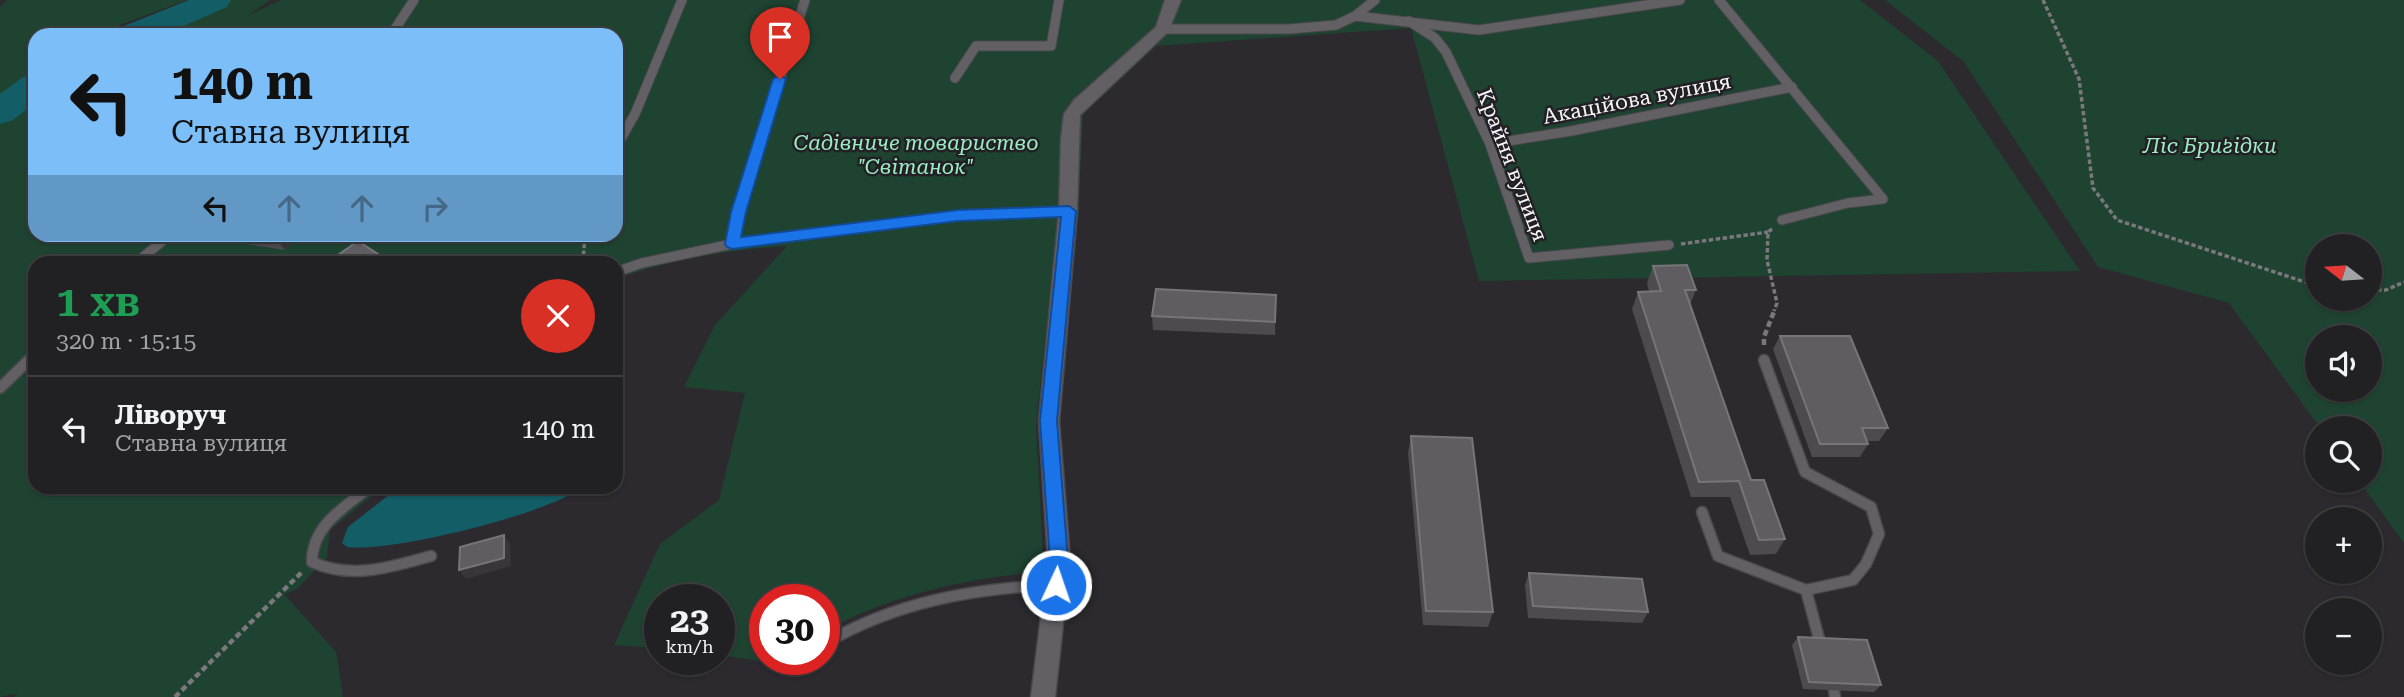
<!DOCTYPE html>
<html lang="uk">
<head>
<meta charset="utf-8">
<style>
	body { margin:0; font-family:"Roboto Serif",serif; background:#2d2d30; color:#f1f3f6; height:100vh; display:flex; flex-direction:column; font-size:26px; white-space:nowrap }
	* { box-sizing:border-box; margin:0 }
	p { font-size:23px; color:#a2a3a6 }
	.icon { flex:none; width:38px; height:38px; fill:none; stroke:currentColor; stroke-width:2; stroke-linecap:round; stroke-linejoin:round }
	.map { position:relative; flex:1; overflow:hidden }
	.drawer { position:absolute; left:28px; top:256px; width:595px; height:238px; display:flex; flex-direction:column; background:#212023; border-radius:21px; box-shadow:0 2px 5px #0004,0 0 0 2px #3e3e41 }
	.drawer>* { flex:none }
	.banner { position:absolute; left:28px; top:28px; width:595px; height:214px; border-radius:21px; box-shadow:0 2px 5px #0004,0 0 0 2px #3e3e41; background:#7bbef8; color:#111; overflow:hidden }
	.needle { width:46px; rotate:287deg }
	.buttons { position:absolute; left:2305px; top:234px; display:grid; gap:14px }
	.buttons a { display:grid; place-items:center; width:77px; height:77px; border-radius:50%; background:#212023; box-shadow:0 2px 5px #0004,0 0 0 2px #3e3e41; font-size:35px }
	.speed { position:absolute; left:644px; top:584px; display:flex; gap:14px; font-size:35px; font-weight:700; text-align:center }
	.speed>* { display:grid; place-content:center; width:91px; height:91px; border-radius:50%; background:#212023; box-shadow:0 2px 5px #0004,0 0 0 2px #3e3e41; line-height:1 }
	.speed small { font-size:18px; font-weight:400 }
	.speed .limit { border:10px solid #d22; background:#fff; color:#111 }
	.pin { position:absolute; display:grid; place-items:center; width:60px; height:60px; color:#fff; margin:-72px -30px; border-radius:50% 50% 50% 0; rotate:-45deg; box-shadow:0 0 7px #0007 }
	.pin .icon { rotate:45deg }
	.me { position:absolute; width:77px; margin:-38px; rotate:3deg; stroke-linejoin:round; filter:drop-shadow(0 0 5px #0008) }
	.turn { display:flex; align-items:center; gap:24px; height:147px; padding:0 28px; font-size:32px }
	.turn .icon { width:91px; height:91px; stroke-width:2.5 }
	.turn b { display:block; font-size:49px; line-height:60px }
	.lanes { display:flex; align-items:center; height:66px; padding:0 28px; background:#0003; justify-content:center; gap:35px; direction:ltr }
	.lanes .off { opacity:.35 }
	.round { display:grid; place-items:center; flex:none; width:74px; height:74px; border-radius:37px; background:#2d2d30 }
	.summary { display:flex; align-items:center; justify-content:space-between; height:119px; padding:0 28px }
	h1 { font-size:42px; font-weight:600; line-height:52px; color:#1e9e55 }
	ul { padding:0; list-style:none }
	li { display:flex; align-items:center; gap:21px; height:105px; padding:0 28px; border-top:2px solid #3e3e41 }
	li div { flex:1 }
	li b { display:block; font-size:26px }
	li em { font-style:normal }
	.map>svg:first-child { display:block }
</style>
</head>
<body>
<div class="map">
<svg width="2404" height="697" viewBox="0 0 2404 697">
	<rect width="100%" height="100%" fill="#2c2a2f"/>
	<path fill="#1e4331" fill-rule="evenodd" d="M7,0H187L93,35H35V72L0,98V7Z
		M192,0H270L247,16L281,0H1860L1938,61L2080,271L1479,281L1411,28L1156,46L1083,114L1078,221L1057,222L1036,425L1043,554L1042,572C969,578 888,595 824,632V600H765V660H793L789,665L719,655V600H660V648L614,645L660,544L719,500L745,393L684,387L715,325L787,246C728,250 672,259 616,279V262H35V486L383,487L330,530L327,557L297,589L284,594L336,652L343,697H14L17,693L0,697V120L35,91V234H616V35H109Z
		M1885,0H2404V543L2359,481H2370V429H2321L2229,303L2098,267L1964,62ZM2317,247H2370V299H2317ZM2317,338H2370V390H2317Z"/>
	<path fill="#135d67" d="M399,487V486L582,487C549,514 390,553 347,547L342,543L348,527Z"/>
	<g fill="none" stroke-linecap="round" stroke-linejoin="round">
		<path fill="#135d67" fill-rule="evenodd" d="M189,0H231L227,7L163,35H114L119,28Z
			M35,74V103L13,120L0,124V94L23,77Z"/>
		<defs>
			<path id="service-far1" d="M1719,0L1883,199
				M1355,16L1479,30L1680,0
				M1409,21L1435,38L1446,52L1490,144L1529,258L1669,245
				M1163,29H1289L1336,25L1355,16L1375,0
				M391,35L414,0
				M955,78L976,46H1051L1059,0
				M1490,144L1571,131L1792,87
				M616,147L635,114L682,0
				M1782,220L1848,203L1883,199
				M732,244L738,212L805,0
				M137,262L171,234
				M616,272L642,263L732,244L958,216L1068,211"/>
			<path id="service" d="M0,388L35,354
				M371,486C345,507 312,525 312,562C352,580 391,567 431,556
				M1702,512L1718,556L1806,590L1853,580L1866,564L1879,534L1871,507L1805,472L1764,360
				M1806,590L1821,646
				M824,644C895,602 974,588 1055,585
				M797,669L805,660
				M1834,691L1835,697"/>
			<path id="minor" d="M1165,0H1181L1168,32L1080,115L1077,211L1059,421L1070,560L1055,697H1031L1048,560L1039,421L1059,211L1061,139L1064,114L1074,100L1156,27Z"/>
		</defs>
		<use href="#service-far1" stroke="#4a484d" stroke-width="11"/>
		<use href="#service" stroke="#4a484d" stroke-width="13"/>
		<use href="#minor" stroke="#4a484d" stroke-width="3"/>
		<path stroke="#7a787c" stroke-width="3.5" stroke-dasharray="4.5 2.5" stroke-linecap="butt" d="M2043,0L2079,79L2093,188L2117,220L2317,286
			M1772,229L1768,232L1767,260L1777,303L1774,311
			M1681,244L1768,232
			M583,262L585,234
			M2370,290H2386L2404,282"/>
		<path stroke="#7a787c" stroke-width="4.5" stroke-dasharray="6 3.5" stroke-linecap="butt" d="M1764,345V337L1775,309
			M175,697L302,572"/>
		<use href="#service-far1" stroke="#626065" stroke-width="9"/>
		<use href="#service" stroke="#626065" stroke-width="10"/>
		<use href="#minor" fill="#626065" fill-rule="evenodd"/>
	</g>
	<path fill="#4d4b50" d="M233,234H298L285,250L240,243Z
		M1653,266L1696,290L1690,305L1751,480L1785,539L1776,554L1750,555L1730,497H1691L1632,309L1638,292L1649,291L1647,283Z
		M1276,295L1275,335L1153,330L1152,316Z
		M1780,336L1888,428L1879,441H1867L1868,444L1860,457H1812L1773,349Z
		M1411,436L1493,612L1488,627L1423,625L1408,453Z
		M1529,573L1648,612L1642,623L1528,618L1525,585Z
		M1798,637L1881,685L1874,692L1803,689L1792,645Z"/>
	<path fill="#38363b" d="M283,234H298L285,250L278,241Z
		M504,535L510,544L511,566L466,579L459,570Z"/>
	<path fill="#5f5d62" stroke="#767579" stroke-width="2" d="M362,33L373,35H360Z
		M236,234H283L278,241Z
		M358,241L387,260L384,262H335L331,260Z
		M1687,265L1696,290H1685L1751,480H1764L1785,539L1759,540L1739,481L1699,482L1638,292L1661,291L1653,266Z
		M1156,289L1276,295L1275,322L1152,316Z
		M1780,336H1850L1888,428H1862L1868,444H1820Z
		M1411,436L1472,438L1493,612L1426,611Z
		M504,535V558L459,570L460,547Z
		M1529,573L1642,579L1648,612L1533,606Z
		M1798,637L1867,640L1881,685L1809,682Z"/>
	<path fill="#1a73e8" stroke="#114b97" stroke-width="2" d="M780,75L786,79L746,212L741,237L958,210L1069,206L1076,211L1057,421L1068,560L1063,591L1056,593L1050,591L1047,585L1050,560L1040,421L1061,217L958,221L732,249L727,247L725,244L731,212L773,79Z"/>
	<g text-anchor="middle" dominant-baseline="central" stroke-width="5" stroke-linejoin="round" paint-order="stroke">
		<g font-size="21" fill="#f5f4f7" stroke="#222025">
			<text transform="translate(1637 99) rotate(-11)">Акаційова вулиця</text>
			<text transform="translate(1512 165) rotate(69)">Крайня вулиця</text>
		</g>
		<g font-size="21" font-style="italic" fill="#9becc1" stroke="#222025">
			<text x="916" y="143">Садівниче товариство<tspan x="916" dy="24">"Світанок"</tspan></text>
			<text x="2210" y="146">Ліс Бриґідки</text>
		</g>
	</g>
</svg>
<div class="buttons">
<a><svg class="needle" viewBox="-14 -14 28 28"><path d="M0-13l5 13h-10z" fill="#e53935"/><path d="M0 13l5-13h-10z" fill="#a2a3a6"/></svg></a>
<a><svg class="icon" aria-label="sound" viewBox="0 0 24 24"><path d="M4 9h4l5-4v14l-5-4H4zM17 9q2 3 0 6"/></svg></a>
<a><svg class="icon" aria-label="search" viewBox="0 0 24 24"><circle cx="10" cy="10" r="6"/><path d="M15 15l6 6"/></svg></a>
<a>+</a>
<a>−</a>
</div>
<div class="speed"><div>23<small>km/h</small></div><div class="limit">30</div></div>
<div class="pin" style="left:780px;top:79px;background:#d93025"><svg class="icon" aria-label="arrive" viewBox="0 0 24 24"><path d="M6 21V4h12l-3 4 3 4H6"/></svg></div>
<svg class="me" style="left:1056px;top:585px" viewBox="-20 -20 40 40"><circle r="17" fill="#1a73e8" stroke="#fff" stroke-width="3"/><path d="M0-11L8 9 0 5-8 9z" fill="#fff"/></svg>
<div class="banner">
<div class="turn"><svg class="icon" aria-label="left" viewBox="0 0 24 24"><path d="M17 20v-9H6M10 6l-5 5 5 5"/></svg><div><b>140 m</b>Ставна вулиця</div></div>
<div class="lanes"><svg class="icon" aria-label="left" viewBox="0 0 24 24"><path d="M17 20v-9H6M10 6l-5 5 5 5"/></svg><svg class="icon off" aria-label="ahead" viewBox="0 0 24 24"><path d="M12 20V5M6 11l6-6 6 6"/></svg><svg class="icon off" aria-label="ahead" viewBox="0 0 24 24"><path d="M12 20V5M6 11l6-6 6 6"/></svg><svg class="icon off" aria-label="right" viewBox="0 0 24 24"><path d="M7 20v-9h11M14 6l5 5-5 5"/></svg></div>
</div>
<section class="drawer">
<div class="summary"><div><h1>1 хв</h1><p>320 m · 15:15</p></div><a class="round" style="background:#d93025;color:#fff"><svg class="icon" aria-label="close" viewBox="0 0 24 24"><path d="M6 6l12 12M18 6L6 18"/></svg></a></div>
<ul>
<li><svg class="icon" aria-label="left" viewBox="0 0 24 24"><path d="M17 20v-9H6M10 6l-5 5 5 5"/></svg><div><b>Ліворуч</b><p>Ставна вулиця</p></div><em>140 m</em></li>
</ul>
</section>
</div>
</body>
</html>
